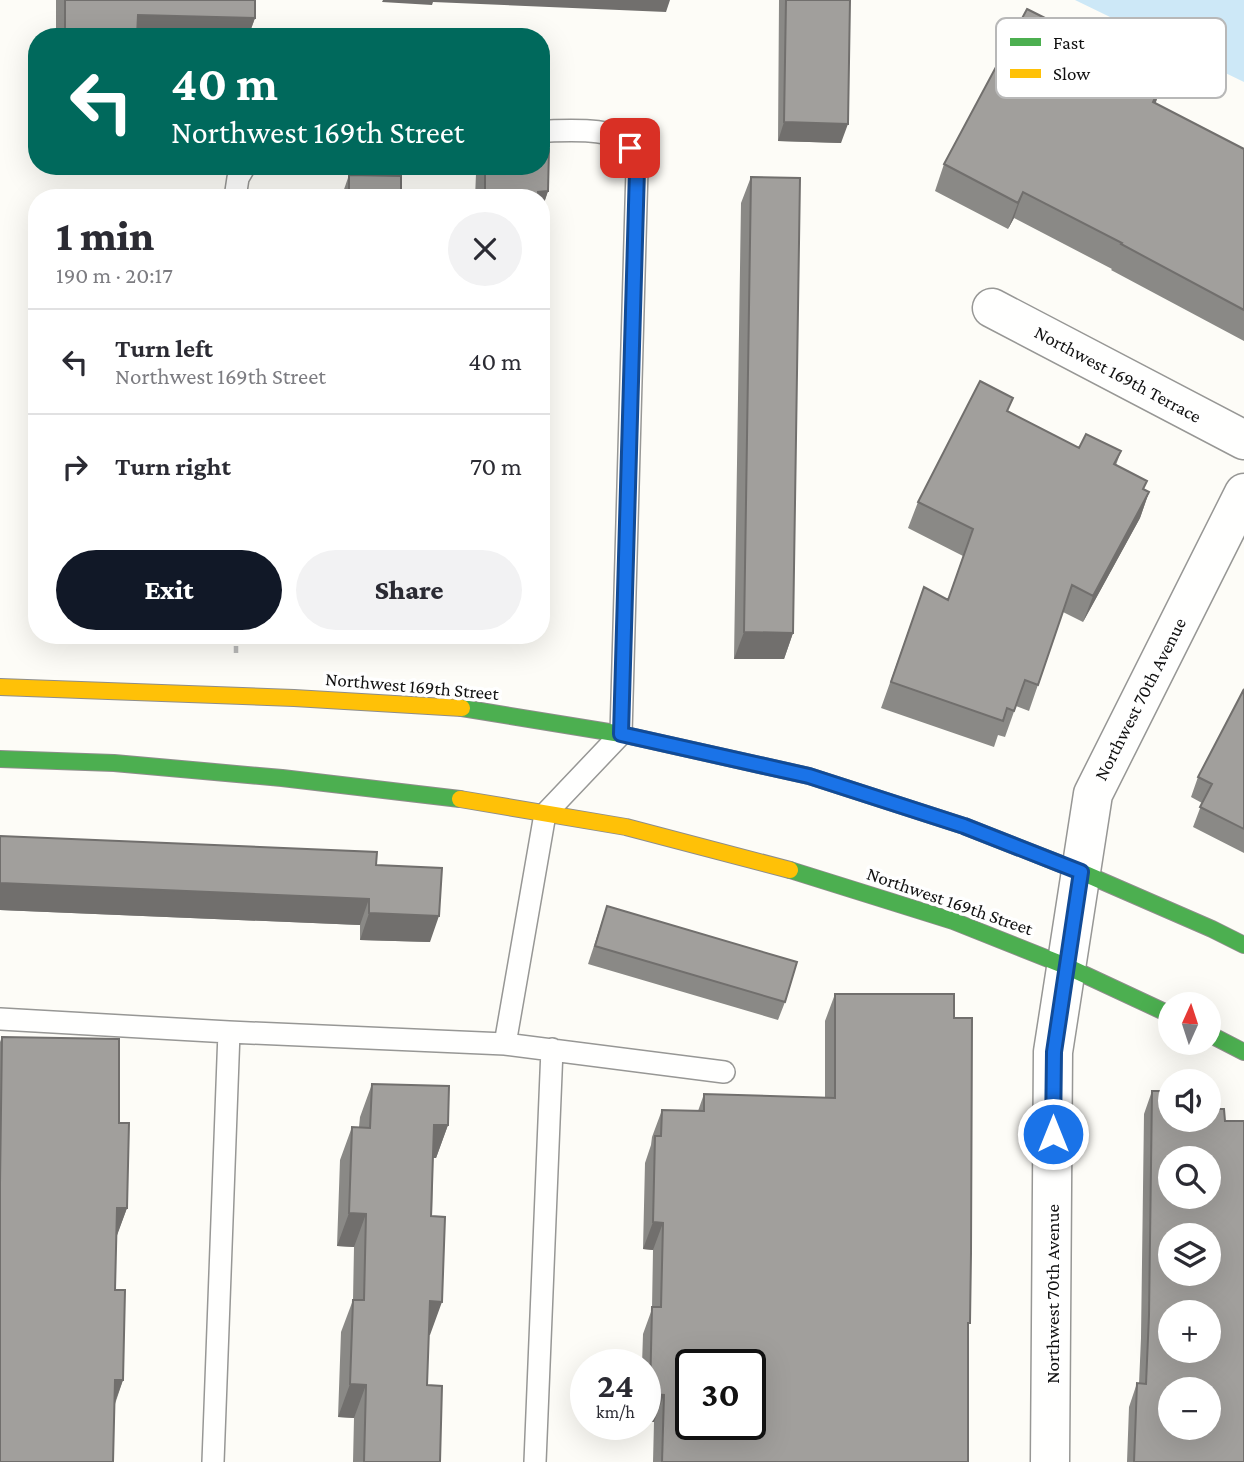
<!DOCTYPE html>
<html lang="en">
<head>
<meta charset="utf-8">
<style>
	body { margin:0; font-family:"Crimson Pro",serif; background:#f2f2f3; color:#2b2b33; height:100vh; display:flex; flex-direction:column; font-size:26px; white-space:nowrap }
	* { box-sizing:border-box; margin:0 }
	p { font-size:23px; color:#7c7c81 }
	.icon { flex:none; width:38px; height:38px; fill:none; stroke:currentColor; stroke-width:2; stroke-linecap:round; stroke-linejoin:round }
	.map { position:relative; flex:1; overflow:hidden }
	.sheet { position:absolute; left:28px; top:189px; width:522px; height:455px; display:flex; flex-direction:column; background:#fff; border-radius:28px; box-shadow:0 7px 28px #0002 }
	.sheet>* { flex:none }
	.guide { position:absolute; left:28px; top:28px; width:522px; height:147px; border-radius:28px; box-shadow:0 7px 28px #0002; background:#00695c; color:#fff; overflow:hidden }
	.needle { width:46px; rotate:3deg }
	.fabs { position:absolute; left:1158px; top:992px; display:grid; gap:14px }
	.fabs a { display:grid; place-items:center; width:63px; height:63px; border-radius:50%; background:#fff; box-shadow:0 7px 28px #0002; font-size:35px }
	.speed { position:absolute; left:570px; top:1349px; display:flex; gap:14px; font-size:35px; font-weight:700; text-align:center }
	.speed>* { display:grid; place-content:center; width:91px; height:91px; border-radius:50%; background:#fff; box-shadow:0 7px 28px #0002; line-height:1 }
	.speed small { font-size:18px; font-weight:400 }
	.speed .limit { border:4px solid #111; border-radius:10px; background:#fff; color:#111 }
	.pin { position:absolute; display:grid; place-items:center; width:60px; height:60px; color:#fff; margin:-30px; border-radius:14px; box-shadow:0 4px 10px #0006 }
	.me { position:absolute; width:77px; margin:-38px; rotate:0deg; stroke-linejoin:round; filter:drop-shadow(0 0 5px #0008) }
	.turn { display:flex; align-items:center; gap:24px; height:147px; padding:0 28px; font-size:32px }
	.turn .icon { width:91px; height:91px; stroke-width:2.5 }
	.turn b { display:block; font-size:49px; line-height:60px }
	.round { display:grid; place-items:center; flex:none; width:74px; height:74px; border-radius:37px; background:#f2f2f3 }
	.head { display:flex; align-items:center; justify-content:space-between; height:119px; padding:0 28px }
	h1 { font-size:42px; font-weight:800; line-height:52px }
	.cta { display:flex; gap:14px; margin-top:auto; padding:14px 28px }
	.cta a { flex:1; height:80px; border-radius:42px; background:#111827; color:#fff; font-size:28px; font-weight:800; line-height:80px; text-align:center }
	.cta a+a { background:#f2f2f3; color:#2b2b33 }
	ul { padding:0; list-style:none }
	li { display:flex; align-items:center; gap:21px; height:105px; padding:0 28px; border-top:2px solid #e1e1e2 }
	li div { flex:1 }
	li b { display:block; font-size:26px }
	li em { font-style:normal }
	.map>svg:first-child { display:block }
</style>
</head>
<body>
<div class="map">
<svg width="1244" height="1462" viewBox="0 0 1244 1462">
	<rect width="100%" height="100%" fill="#fdfcf7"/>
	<path fill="#cde8f7" d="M1075,0H1244V82Z"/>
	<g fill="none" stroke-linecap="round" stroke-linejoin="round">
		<defs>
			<path id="lane" d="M235,198L238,178L245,166
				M0,1019L229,1032L505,1044L545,814L621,734L637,169C635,163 634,154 631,148C616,125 565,131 541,131
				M505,1044L724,1072
				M213,1462L229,1032
				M535,1462L552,1049"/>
			<path id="street" d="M992,308L1244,440
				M1050,1462L1053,1052L1093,794L1244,493"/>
			<path id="fast" d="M462,708L621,734L809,776L964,826L1081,872L1212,929L1244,945
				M0,759L114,763L282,778L460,799
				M790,870L953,921L1066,966L1171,1015
				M1209,1034L1244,1052"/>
			<path id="slow" d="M0,687L294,698L462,708
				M460,799L626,827L790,870"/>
		</defs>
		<use href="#lane" stroke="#979795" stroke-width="24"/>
		<use href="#street" stroke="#979795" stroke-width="41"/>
		<use href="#fast" stroke="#8e8d8b" stroke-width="18"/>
		<use href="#slow" stroke="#8e8d8b" stroke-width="18"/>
		<path stroke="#b9b9b8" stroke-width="4.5" stroke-dasharray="7 3.5" stroke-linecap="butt" d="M236,653V635"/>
		<use href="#lane" stroke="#fffffe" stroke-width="21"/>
		<use href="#street" stroke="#fffffe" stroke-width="38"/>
		<use href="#fast" stroke="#4caf50" stroke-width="16"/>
		<use href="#slow" stroke="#ffc107" stroke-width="16"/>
	</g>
	<path fill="#8a8986" d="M56,0H255V18L248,37H56Z
		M779,0H850L841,143L778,141Z
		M1163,81L1155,104L1244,149V341L1111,270L1112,269L1014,218L1008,229L935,191L944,164Z
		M479,166H541L548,191L541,212V198H475L476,174Z
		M349,175L401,198H341Z
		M751,177L793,633L784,659H734L741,203Z
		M1008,411L1079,448L1121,451L1116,465L1144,489L1149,492L1140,518L1083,622L1063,612L1029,711L1016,706L1005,737L998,735L994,747L881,708L924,587L948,600L963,556L908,528L918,502Z
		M1244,689V853L1193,827L1202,803L1191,797L1198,777Z
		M0,836L376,865L430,942L360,940V925L0,910Z
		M607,906L785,1002L778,1020L588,964Z
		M835,994L954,1018L968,1328V1462H653L654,1422L646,1421V1365H642L643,1334L652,1309L653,1250L643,1249L645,1163L651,1145L652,1137L662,1110L698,1111L704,1094L825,1098V1021Z
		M2,1037L119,1123L127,1208L116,1237L115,1290L123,1380L115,1404L0,1462V1042Z
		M372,1084L448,1125L436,1158H433L430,1335H429L427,1385L440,1462H353L354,1418L338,1417L341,1332L353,1300L354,1247L337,1246L340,1160L352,1127H359L360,1117Z
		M1152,1091L1210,1109L1225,1121L1244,1462H1127L1129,1407L1137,1383L1139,1384L1141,1338L1144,1114Z"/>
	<path fill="#716f6d" d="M383,0H670L666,12L433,2L432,5L382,2Z
		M138,15L255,18L248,37H130Z
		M1163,81L1154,108L1153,102Z
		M784,122L848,124L841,143L778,141Z
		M548,191L541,212V198H535L538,192Z
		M1023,192L1014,218L1008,229L1018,203Z
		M1149,492L1140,518L1083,622L1093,596Z
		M744,632L793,633L784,659H734Z
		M0,883L369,899L360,925L0,910Z
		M369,913L439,916L430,942L360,940Z
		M434,1125H448L436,1158H422Z
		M117,1208H127L115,1241Z
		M349,1213L366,1214L354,1247L337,1246Z
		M653,1222L663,1223L653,1250L643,1249Z
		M430,1301L442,1302L430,1335L418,1334Z
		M115,1380H123L111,1413Z
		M350,1384L366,1385L354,1418L338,1417Z
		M650,1394L664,1395L654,1422L646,1421V1406Z"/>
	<path fill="#a19f9c" stroke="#716f6d" stroke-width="2" fill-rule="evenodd" d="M65,0H255V18L138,15L137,37H65Z
		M786,0H850L848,124L784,122Z
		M1027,9L1051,21L1163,81L1153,102L1244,149V310L1121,244L1122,243L1023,192L1018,203L944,164Z
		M541,149H549L548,191L538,192V198H485V166H541Z
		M349,175L401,176V198H349Z
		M751,177L800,178L793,633L744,632Z
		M980,381L1013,398L1007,411L1079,448L1086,434L1121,451L1114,464L1147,481L1143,489L1149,492L1093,596L1072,585L1038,685L1025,680L1014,711L1007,708L1003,721L891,682L924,587L948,600L973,529L918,502Z
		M1244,689V829L1200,807L1212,784L1198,777Z
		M0,836L377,852L376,865L442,868L439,916L369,913V899L0,883Z
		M607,906L797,962L785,1002L595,946Z
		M835,994H954V1018H972L971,1253L970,1323H968V1462H662L664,1395L650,1394L652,1307H661L663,1223L653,1222L655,1136H661L662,1110L704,1111V1094L835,1098ZM691,1365H751V1424H691Z
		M2,1037L119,1039V1123H129L127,1208H117L115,1290H125L123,1380H115L113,1462H0V1183Z
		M372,1084L449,1086L448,1125H434L431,1216L445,1217L442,1302L430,1301L427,1385L442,1386L440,1462H364L366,1385L350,1384L353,1300H364L366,1214L349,1213L352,1127L370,1128Z
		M1152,1091H1171V1120H1209V1092H1211L1210,1109H1224L1225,1121H1244V1462H1134L1137,1383L1146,1384L1149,1315ZM1171,1158H1209V1197H1171ZM1171,1236H1209V1274H1171ZM1171,1312H1209V1351H1171ZM1171,1390H1209V1428H1171Z"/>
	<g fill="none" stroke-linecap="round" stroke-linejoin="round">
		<defs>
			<path id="route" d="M630,148L637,170L621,734L809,776L964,826L1081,872L1054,1052L1053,1134"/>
		</defs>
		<use href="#route" stroke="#114b97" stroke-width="18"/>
		<use href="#route" stroke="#1a73e8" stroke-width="12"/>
	</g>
	<g text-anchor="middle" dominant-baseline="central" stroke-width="7" stroke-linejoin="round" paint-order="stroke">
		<g font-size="19" fill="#111" stroke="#fff">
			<text transform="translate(1118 374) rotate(28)">Northwest 169th Terrace</text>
			<text transform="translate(412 686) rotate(5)">Northwest 169th Street</text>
			<text transform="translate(1140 699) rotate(-63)">Northwest 70th Avenue</text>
			<text transform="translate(950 901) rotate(19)">Northwest 169th Street</text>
			<text transform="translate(1052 1294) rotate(-90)">Northwest 70th Avenue</text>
		</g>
	</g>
	<rect x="996" y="18" width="230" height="80" rx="10" fill="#fff" stroke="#b8b8b8" stroke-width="2"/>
	<rect x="1010" y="38" width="31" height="8" fill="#4caf50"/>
	<rect x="1010" y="69" width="31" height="9" fill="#ffc107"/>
	<g font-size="19" fill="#111">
		<text x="1053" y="49">Fast</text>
		<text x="1053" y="80">Slow</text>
	</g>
</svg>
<div class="fabs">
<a><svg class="needle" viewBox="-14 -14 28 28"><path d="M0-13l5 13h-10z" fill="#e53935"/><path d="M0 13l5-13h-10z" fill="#7c7c81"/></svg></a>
<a><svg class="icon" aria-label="sound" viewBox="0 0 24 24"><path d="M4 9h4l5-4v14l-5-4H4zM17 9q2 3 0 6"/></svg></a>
<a><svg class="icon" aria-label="search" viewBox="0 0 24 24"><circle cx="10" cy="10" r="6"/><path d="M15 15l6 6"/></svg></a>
<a><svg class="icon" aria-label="layers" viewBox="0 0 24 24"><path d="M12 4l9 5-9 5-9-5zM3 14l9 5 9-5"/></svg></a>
<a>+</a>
<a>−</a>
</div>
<div class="speed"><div>24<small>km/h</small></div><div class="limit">30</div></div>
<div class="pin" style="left:630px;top:148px;background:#d93025"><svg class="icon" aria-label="arrive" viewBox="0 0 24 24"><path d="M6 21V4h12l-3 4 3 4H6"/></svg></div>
<svg class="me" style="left:1053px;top:1134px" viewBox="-20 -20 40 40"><circle r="17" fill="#1a73e8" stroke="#fff" stroke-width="3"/><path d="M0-11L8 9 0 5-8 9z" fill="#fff"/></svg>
<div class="guide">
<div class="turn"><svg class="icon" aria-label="left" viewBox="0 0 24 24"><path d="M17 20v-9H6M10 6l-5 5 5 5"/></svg><div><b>40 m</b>Northwest 169th Street</div></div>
</div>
<section class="sheet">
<div class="head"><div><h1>1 min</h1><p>190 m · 20:17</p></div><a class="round"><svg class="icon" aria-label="close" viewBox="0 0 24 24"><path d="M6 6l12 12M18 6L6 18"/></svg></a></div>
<ul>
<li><svg class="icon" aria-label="left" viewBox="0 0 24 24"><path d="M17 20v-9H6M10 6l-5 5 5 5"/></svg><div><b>Turn left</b><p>Northwest 169th Street</p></div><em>40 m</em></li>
<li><svg class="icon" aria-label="right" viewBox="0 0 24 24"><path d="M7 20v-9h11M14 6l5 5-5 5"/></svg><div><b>Turn right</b></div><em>70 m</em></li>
</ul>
<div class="cta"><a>Exit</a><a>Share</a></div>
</section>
</div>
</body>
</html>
